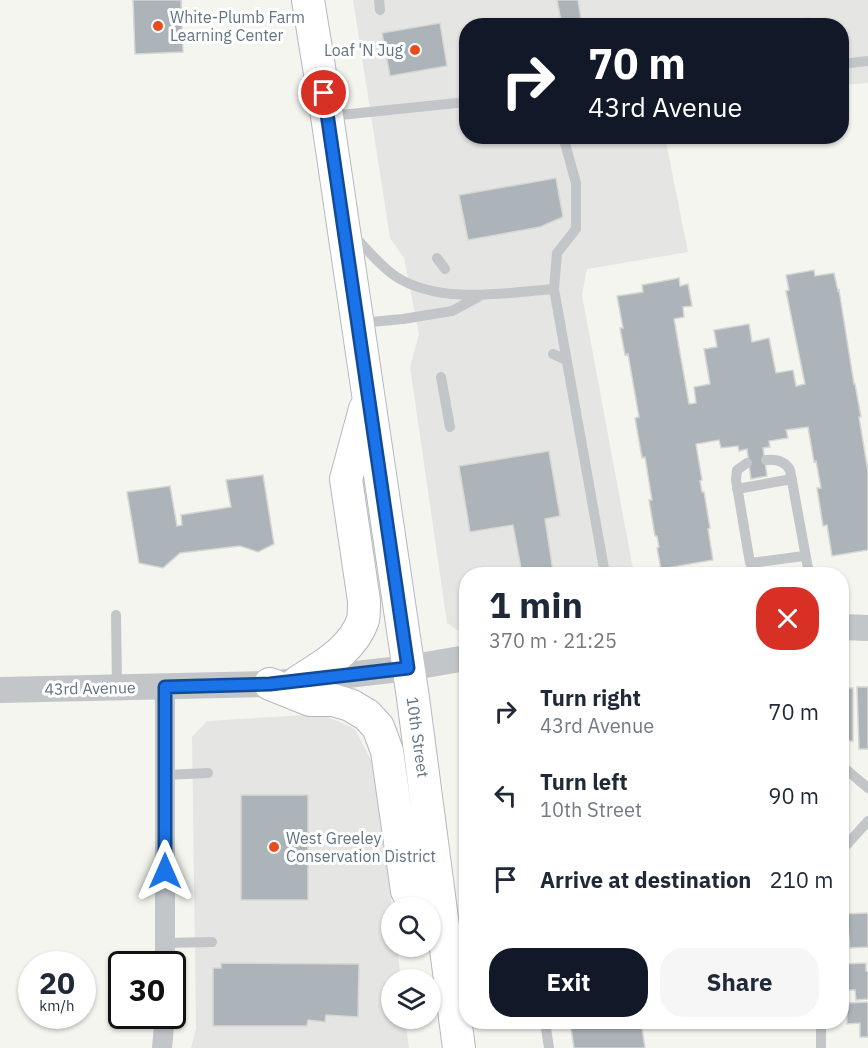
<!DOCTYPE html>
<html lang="en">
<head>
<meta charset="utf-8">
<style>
	body { margin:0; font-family:"IBM Plex Sans",sans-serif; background:#f6f6f7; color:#1f2937; height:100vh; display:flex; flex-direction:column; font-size:22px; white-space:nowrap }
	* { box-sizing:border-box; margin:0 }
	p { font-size:20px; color:#747a83 }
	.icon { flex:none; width:33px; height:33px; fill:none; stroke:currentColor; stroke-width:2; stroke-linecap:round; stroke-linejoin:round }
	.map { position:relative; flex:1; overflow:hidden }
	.details { position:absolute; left:459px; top:567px; width:390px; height:462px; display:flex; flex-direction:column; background:#fff; border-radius:24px; box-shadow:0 2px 4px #0004 }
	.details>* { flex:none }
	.banner { position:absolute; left:459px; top:18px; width:390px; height:126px; border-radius:24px; box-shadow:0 2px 4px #0004; background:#111827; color:#fff; overflow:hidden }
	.controls { position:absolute; left:381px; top:897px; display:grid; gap:12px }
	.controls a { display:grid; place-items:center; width:60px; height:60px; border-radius:50%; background:#fff; box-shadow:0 2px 4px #0004; font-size:30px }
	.speed { position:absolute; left:18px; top:951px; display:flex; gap:12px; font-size:30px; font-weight:700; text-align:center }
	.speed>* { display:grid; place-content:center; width:78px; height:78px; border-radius:50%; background:#fff; box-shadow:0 2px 4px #0004; line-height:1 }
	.speed small { font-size:15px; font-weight:400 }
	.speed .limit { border:3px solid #111; border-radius:9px; background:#fff; color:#111 }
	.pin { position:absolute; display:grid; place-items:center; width:51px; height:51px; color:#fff; margin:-26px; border:3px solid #fff; border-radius:50%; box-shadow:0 2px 6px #0007 }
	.me { position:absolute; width:66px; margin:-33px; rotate:0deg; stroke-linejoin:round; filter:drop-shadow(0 0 4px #0008) }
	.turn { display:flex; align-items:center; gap:21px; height:126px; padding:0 30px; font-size:27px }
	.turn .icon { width:78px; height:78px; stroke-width:2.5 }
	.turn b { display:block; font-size:42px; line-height:51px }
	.round { display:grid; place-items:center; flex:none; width:63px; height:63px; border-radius:24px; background:#f6f6f7 }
	.overview { display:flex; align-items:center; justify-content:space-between; height:102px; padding:0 30px }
	h1 { font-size:36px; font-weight:700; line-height:45px }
	.primary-button { display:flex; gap:12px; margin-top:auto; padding:12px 30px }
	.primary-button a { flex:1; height:69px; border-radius:24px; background:#111827; color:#fff; font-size:24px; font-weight:700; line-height:69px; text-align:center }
	.primary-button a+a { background:#f6f6f7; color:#1f2937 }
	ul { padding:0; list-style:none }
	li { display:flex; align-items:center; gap:18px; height:84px; padding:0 30px }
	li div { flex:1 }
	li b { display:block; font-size:22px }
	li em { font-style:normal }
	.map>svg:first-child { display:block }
</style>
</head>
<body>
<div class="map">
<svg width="868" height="1048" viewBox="0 0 868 1048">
	<rect width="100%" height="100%" fill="#f5f5f0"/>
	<path fill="#e5e6e4" d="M353,0H868V83L842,85V26H466V136L665,137L688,252L587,269L582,295L634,574H466V631L460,632L447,623L410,367L419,334L404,258L390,238Z
		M321,714L355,729L376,770L392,907V946L397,947L401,979L392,980V1018L405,1019L409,1048H191L196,1028L192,737L207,721Z"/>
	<path fill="#acb4b9" stroke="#d6d6d3" stroke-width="1.5" d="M133,0H181L183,52L135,54Z
		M557,0H578L582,26H562Z
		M809,18L810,26H726Z
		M440,23L447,66L390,76L382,33Z
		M556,178L563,217L540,227L468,240L459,195Z
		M814,270L815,276L834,273L838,291L839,290L854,384H855L861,417H859L868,472V550L832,556L827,525L823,526L817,488H821L816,461L814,462L808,427L786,430L788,438L769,441L770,447L763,448L767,476L751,479L747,449L739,451L738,446L721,448L719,440L696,444L702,480L700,481L702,492H704L710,528L708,529L713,560L661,569L657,548L659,547L657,536H655L649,500H652L645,457L642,458L635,418L639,417L628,354L625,355L620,328H623L617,296L643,292L642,285L679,278L680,286L688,284L692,306L683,307L684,317L674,319L689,404L696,403L694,387L710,384L704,349L717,347L714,330L749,324L752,342L769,338L776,373L793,370L796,386L805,384L786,291L789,290L786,275Z
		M549,451L560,516L545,519L553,571L522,574L513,525L470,532L459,466Z
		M263,475L274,544L258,552L240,546L180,553L163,568L139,563L127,492L170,486L177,526L182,525L181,515L231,507L226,480Z
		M857,687H868V749H859Z
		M842,688H853V741H842Z
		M241,795H308V900H241Z
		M868,913V947L850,948L849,935H843L842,914Z
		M221,963L359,964L358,1017L326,1015L325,1022L308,1020L307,1026H213V968H221Z
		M866,963V971H868V999L856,1000L855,990H846L845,964Z
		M868,1002V1037H860V1023L847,1024V1003Z
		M570,1022H641L645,1048H574Z"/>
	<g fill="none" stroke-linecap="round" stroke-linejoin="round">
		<defs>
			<path id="primary" d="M308,0L327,116L413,698L459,1048
				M298,682C322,666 353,650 363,620C364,615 364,607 364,601L346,479L365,409
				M270,684L310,700H333L350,705L367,715L378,727L387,751L407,891L417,908"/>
		</defs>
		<use href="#primary" stroke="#b5b9bd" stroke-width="34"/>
		<path stroke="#c2c6c9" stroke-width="10" d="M379,0L380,10
			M842,64L868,61
			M331,116L466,102
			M352,234C366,248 379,265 395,276C439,305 504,293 554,289L605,574
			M437,258L445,269
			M554,289L557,253L576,229V183L563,136
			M360,323L403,319L452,311L480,296
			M553,354L566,360
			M441,377L450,427
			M766,460C776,459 785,461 790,470L809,574
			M747,463L737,470L736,480L750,563L804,556
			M737,489L792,479
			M116,615L117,686
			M842,766L868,788
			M165,775L208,773
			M842,850L868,821
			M165,943L212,942
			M545,1022L549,1048
			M821,1022V1048"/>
		<path stroke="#c2c6c9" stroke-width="20" d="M165,964V687
			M162,1048L165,1016"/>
		<path stroke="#c2c6c9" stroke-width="26" d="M842,627L868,628
			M0,690L270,684L408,668L466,658"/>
		<use href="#primary" stroke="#fff" stroke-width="32"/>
	</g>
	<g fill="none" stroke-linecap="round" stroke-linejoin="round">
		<defs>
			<path id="route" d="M165,871V687L270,684L408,668L324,93"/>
		</defs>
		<use href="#route" stroke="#114b97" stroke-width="15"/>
		<use href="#route" stroke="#1a73e8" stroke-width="10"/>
	</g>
	<g fill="#e94c1d" stroke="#fff" stroke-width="2">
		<circle cx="158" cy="26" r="6"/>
		<circle cx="415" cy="50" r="6"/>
		<circle cx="274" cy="847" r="6"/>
	</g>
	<g text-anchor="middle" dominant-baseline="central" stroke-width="6" stroke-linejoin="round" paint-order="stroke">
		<g font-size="16" fill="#627483" stroke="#fff" text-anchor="start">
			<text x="170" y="17">White-Plumb Farm<tspan x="170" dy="18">Learning Center</tspan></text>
			<text x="403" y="50" text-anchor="end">Loaf 'N Jug</text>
			<text x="286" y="838">West Greeley<tspan x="286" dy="18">Conservation District</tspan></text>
		</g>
		<g font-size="16" fill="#627483" stroke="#fff">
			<text transform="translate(90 688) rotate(-1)">43rd Avenue</text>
			<text transform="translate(418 737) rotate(82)">10th Street</text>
		</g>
	</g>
</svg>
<div class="controls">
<a><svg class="icon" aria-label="search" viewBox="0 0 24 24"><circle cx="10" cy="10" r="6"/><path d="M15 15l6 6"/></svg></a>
<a><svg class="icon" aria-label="layers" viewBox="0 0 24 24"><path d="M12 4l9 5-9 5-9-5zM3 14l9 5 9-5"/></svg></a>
</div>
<div class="speed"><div>20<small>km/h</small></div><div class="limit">30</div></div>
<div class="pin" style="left:324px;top:93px;background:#d93025"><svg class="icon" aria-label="arrive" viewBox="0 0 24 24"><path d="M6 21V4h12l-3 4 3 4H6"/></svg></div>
<svg class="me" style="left:165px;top:871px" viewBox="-20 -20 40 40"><path d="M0-17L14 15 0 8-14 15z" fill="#1a73e8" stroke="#fff" stroke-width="4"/></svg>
<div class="banner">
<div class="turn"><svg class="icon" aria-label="right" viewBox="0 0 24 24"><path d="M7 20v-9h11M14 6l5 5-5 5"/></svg><div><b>70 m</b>43rd Avenue</div></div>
</div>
<section class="details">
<div class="overview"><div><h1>1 min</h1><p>370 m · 21:25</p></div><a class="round" style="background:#d93025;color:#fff"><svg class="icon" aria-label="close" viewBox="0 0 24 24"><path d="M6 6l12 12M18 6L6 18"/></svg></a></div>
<ul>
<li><svg class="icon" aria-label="right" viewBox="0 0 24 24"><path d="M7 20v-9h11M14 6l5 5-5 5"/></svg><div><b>Turn right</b><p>43rd Avenue</p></div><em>70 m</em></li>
<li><svg class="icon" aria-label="left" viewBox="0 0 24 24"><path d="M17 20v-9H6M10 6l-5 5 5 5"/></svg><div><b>Turn left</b><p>10th Street</p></div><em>90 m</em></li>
<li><svg class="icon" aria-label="arrive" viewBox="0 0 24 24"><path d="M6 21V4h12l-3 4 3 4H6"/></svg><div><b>Arrive at destination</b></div><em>210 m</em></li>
</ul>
<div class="primary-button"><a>Exit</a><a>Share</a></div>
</section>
</div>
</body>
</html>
